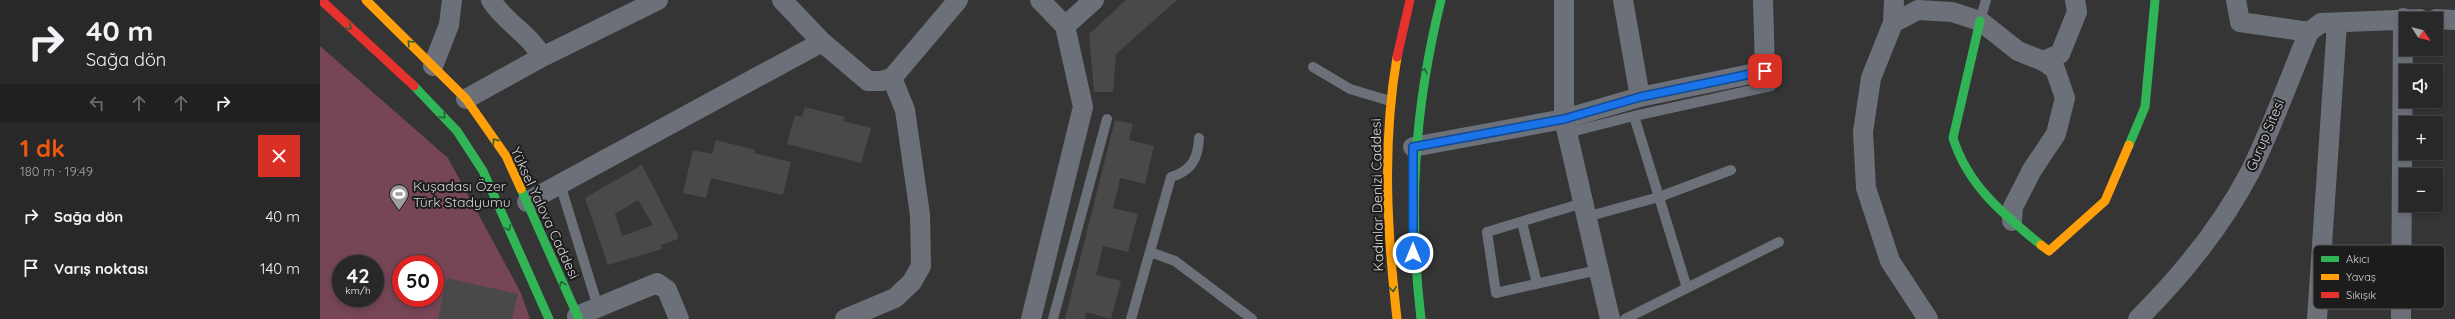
<!DOCTYPE html>
<html lang="tr">
<head>
<meta charset="utf-8">
<style>
	body { margin:0; font-family:Quicksand,sans-serif; background:#303030; color:#f1f3f6; height:100vh; display:flex; flex-direction:column; font-size:15px; white-space:nowrap }
	* { box-sizing:border-box; margin:0 }
	p { font-size:13px; color:#a5a6a8 }
	.icon { flex:none; width:22px; height:22px; fill:none; stroke:currentColor; stroke-width:2; stroke-linecap:round; stroke-linejoin:round }
	.map { position:relative; flex:1; overflow:hidden }
	.sheet { display:flex; flex-direction:column; background:#282828; width:320px }
	.sheet>* { flex:none }
	.guide { background:#282828; color:#f1f3f6; overflow:hidden }
	.needle { width:26px; rotate:126deg }
	.tools { position:absolute; left:2079px; top:12px; display:grid; gap:8px }
	.tools a { display:grid; place-items:center; width:44px; height:44px; border-radius:0px; background:#282828; box-shadow:0 2px 6px #0003,0 0 0 1px #444445; font-size:20px }
	.speed { position:absolute; left:12px; top:255px; display:flex; gap:8px; font-size:20px; font-weight:700; text-align:center }
	.speed>* { display:grid; place-content:center; width:52px; height:52px; border-radius:50%; background:#282828; box-shadow:0 2px 6px #0003,0 0 0 1px #444445; line-height:1 }
	.speed small { font-size:10px; font-weight:400 }
	.speed .limit { border:6px solid #d22; background:#fff; color:#111 }
	.pin { position:absolute; display:grid; place-items:center; width:34px; height:34px; color:#fff; margin:-17px; border-radius:8px; box-shadow:0 2px 6px #0006 }
	.me { position:absolute; width:44px; margin:-22px; rotate:0deg; stroke-linejoin:round; filter:drop-shadow(0 0 3px #0008) }
	.turn { display:flex; align-items:center; gap:14px; height:84px; padding:0 20px; font-size:18px }
	.turn .icon { width:52px; height:52px; stroke-width:2.5 }
	.turn b { display:block; font-size:28px; line-height:34px }
	.lanes { display:flex; align-items:center; height:38px; padding:0 20px; background:#0003; justify-content:center; gap:20px; direction:ltr }
	.lanes .off { opacity:.35 }
	.round { display:grid; place-items:center; flex:none; width:42px; height:42px; border-radius:0px; background:#303030 }
	.headline { display:flex; align-items:center; justify-content:space-between; height:68px; padding:0 20px }
	h1 { font-size:24px; font-weight:800; line-height:30px; color:#ea580c }
	ul { padding:0; list-style:none }
	li { display:flex; align-items:center; gap:12px; height:52px; padding:0 20px }
	li div { flex:1 }
	li b { display:block; font-size:15px }
	li em { font-style:normal }
	main { display:flex; flex:1; min-height:0 }
	.map>svg:first-child { display:block }
</style>
</head>
<body>
<main>
<section class="sheet">
<div class="guide">
<div class="turn"><svg class="icon" aria-label="right" viewBox="0 0 24 24"><path d="M7 20v-9h11M14 6l5 5-5 5"/></svg><div><b>40 m</b>Sağa dön</div></div>
<div class="lanes"><svg class="icon off" aria-label="left" viewBox="0 0 24 24"><path d="M17 20v-9H6M10 6l-5 5 5 5"/></svg><svg class="icon off" aria-label="ahead" viewBox="0 0 24 24"><path d="M12 20V5M6 11l6-6 6 6"/></svg><svg class="icon off" aria-label="ahead" viewBox="0 0 24 24"><path d="M12 20V5M6 11l6-6 6 6"/></svg><svg class="icon" aria-label="right" viewBox="0 0 24 24"><path d="M7 20v-9h11M14 6l5 5-5 5"/></svg></div>
</div>
<div class="headline"><div><h1>1 dk</h1><p>180 m · 19:49</p></div><a class="round" style="background:#d93025;color:#fff"><svg class="icon" aria-label="close" viewBox="0 0 24 24"><path d="M6 6l12 12M18 6L6 18"/></svg></a></div>
<ul>
<li><svg class="icon" aria-label="right" viewBox="0 0 24 24"><path d="M7 20v-9h11M14 6l5 5-5 5"/></svg><div><b>Sağa dön</b></div><em>40 m</em></li>
<li><svg class="icon" aria-label="arrive" viewBox="0 0 24 24"><path d="M6 21V4h12l-3 4 3 4H6"/></svg><div><b>Varış noktası</b></div><em>140 m</em></li>
</ul>
</section>
<div class="map">
<svg width="2135" height="319" viewBox="0 0 2135 319">
	<rect width="100%" height="100%" fill="#353536"/>
	<path fill="#764556" fill-rule="evenodd" d="M0,46L128,158L201,293L210,319H0ZM21,264H55V298H21ZM81,264H115V298H81Z"/>
	<path fill="#4a494a" fill-rule="evenodd" d="M806,0H857L796,54L793,92H774L769,34Z
		M485,107L525,117L524,121L551,128L541,163L467,144L475,115L482,117Z
		M795,120L813,124L809,140L834,146L825,184L800,178L797,192L793,208L818,214L808,252L783,246L776,275L801,281L791,319L766,312L765,319H745Z
		M396,140L435,150L434,153L471,162L463,195L391,178L386,198L363,193L373,150L392,154Z
		M322,165L358,235V239L341,245L342,249L288,265L265,198ZM318,200L333,225L302,236L295,214Z
		M127,278L198,294L192,319H118Z"/>
	<g fill="none" stroke-linecap="round" stroke-linejoin="round">
		<path stroke="#6c7179" stroke-width="10" d="M1660,21L1666,0
			M993,67L1030,89L1070,101
			M1314,116L1367,288
			M1247,133L1314,116L1451,86
			M240,184L278,307
			M1263,203L1167,232L1176,293L1278,270
			M1266,217L1339,197L1411,170
			M1202,222L1217,284
			M830,252L855,261L932,319
			M733,319L787,119
			M811,319L851,177C872,171 878,158 879,138
			M1305,319L1459,242"/>
		<path stroke="#6c7179" stroke-width="20" d="M171,0C184,22 210,34 222,57
			M462,0L502,42
			M720,0L745,26
			M1244,0V119L1290,319
			M1303,0L1320,97
			M1574,0L1573,23L1551,78L1543,132L1546,188L1570,261L1608,319
			M1916,0L1920,22L1989,32
			M2116,19L2135,20
			M1573,23L1598,10L1632,12L1660,21L1698,51L1723,61L1740,54L1757,12L1755,0
			M113,66L129,25L132,0
			M146,99L222,57L338,0
			M1093,147L1244,119L1320,97L1445,71L1443,0
			M207,202L502,42L548,81H561L572,78L638,0
			M1692,221L1693,207L1712,170L1736,134L1745,98L1735,69L1723,61
			M257,316L337,283L347,290L359,319
			M525,319L575,298L592,282L601,266L600,215L585,110L572,78
			M711,319L763,107L745,26L774,0
			M1818,319C1862,275 1901,228 1930,172C1952,128 1969,79 1989,32L2001,23L2100,19
			M1997,319L2017,23
			M2081,319L2083,18"/>
		<path stroke="#30b455" stroke-width="9" d="M1660,21L1633,138C1648,186 1683,214 1721,245
			M94,86L137,131L163,171L229,319
			M1809,145L1825,107L1835,0
			M201,189L259,319
			M1101,319C1088,208 1094,109 1121,0"/>
		<path stroke="#ff9f0a" stroke-width="9" d="M46,0L146,99L186,156L201,189
			M1721,245L1729,251L1785,201L1809,145
			M1077,319C1067,231 1062,144 1077,57"/>
		<path stroke="#e5322d" stroke-width="9" d="M1,0L94,86
			M1077,57L1090,0"/>
	</g>
	<defs><path id="oneway-chevron" d="M-2-3.5L2.5 0L-2 3.5" fill="none" stroke-width="1.6" stroke-linecap="round" stroke-linejoin="round"/></defs>
	<g stroke="#256036">
		<use href="#oneway-chevron" transform="translate(29 27) rotate(43)"/>
		<use href="#oneway-chevron" transform="translate(90 43) rotate(-135)"/>
		<use href="#oneway-chevron" transform="translate(1104 71) rotate(-77)"/>
		<use href="#oneway-chevron" transform="translate(123 116) rotate(47)"/>
		<use href="#oneway-chevron" transform="translate(175 141) rotate(-125)"/>
		<use href="#oneway-chevron" transform="translate(188 228) rotate(66)"/>
		<use href="#oneway-chevron" transform="translate(242 284) rotate(-114)"/>
		<use href="#oneway-chevron" transform="translate(1073 289) rotate(83)"/>
	</g>
	<g fill="none" stroke-linecap="round" stroke-linejoin="round">
		<defs>
			<path id="route" d="M1093,253V147L1244,119L1320,97L1445,71"/>
		</defs>
		<use href="#route" stroke="#114b97" stroke-width="10"/>
		<use href="#route" stroke="#1a73e8" stroke-width="7"/>
	</g>
	<defs>
		<symbol id="stadium-pin" viewBox="-11 -11 22 30"><path d="M0 17L-7.5 6A9.5 9.5 0 1 1 7.5 6Z" fill="#9e9e9f" stroke="#1c1c1d"/><path d="M0-5a6.5 5 0 1 0 0 10a6.5 5 0 1 0 0-10ZM-3.5-1.8h7v3.6h-7Z" fill="#fff"/></symbol>
	</defs>
	<g fill-rule="evenodd">
		<use href="#stadium-pin" x="68" y="183" width="22" height="30"/>
	</g>
	<g text-anchor="middle" dominant-baseline="central" stroke-width="4" stroke-linejoin="round" paint-order="stroke">
		<g font-size="14" fill="#d6d6d8" stroke="#1c1c1d">
			<text transform="translate(1945 135) rotate(-67)">Gurup Sitesi</text>
			<text transform="translate(1057 195) rotate(-91)">Kadınlar Denizi Caddesi</text>
			<text transform="translate(225 213) rotate(65)">Yüksel Yalova Caddesi</text>
		</g>
		<g font-size="14" fill="#d6d6d8" stroke="#1c1c1d" text-anchor="start">
			<text x="93" y="186">Kuşadası Özer<tspan x="93" dy="16">Türk Stadyumu</tspan></text>
		</g>
	</g>
	<rect x="1993" y="245" width="132" height="64" rx="6" fill="#1c1c1d" stroke="#545455" stroke-width="1"/>
	<rect x="2001" y="256" width="18" height="6" fill="#30b455"/>
	<rect x="2001" y="274" width="18" height="6" fill="#ff9f0a"/>
	<rect x="2001" y="292" width="18" height="6" fill="#e5322d"/>
	<g font-size="11" fill="#d6d6d8">
		<text x="2026" y="263">Akıcı</text>
		<text x="2026" y="281">Yavaş</text>
		<text x="2026" y="299">Sıkışık</text>
	</g>
</svg>
<div class="tools">
<a><svg class="needle" viewBox="-14 -14 28 28"><path d="M0-13l5 13h-10z" fill="#e53935"/><path d="M0 13l5-13h-10z" fill="#a5a6a8"/></svg></a>
<a><svg class="icon" aria-label="sound" viewBox="0 0 24 24"><path d="M4 9h4l5-4v14l-5-4H4zM17 9q2 3 0 6"/></svg></a>
<a>+</a>
<a>−</a>
</div>
<div class="speed"><div>42<small>km/h</small></div><div class="limit">50</div></div>
<div class="pin" style="left:1445px;top:71px;background:#d93025"><svg class="icon" aria-label="arrive" viewBox="0 0 24 24"><path d="M6 21V4h12l-3 4 3 4H6"/></svg></div>
<svg class="me" style="left:1093px;top:253px" viewBox="-20 -20 40 40"><circle r="17" fill="#1a73e8" stroke="#fff" stroke-width="3"/><path d="M0-11L8 9 0 5-8 9z" fill="#fff"/></svg>
</div>
</main>
</body>
</html>
